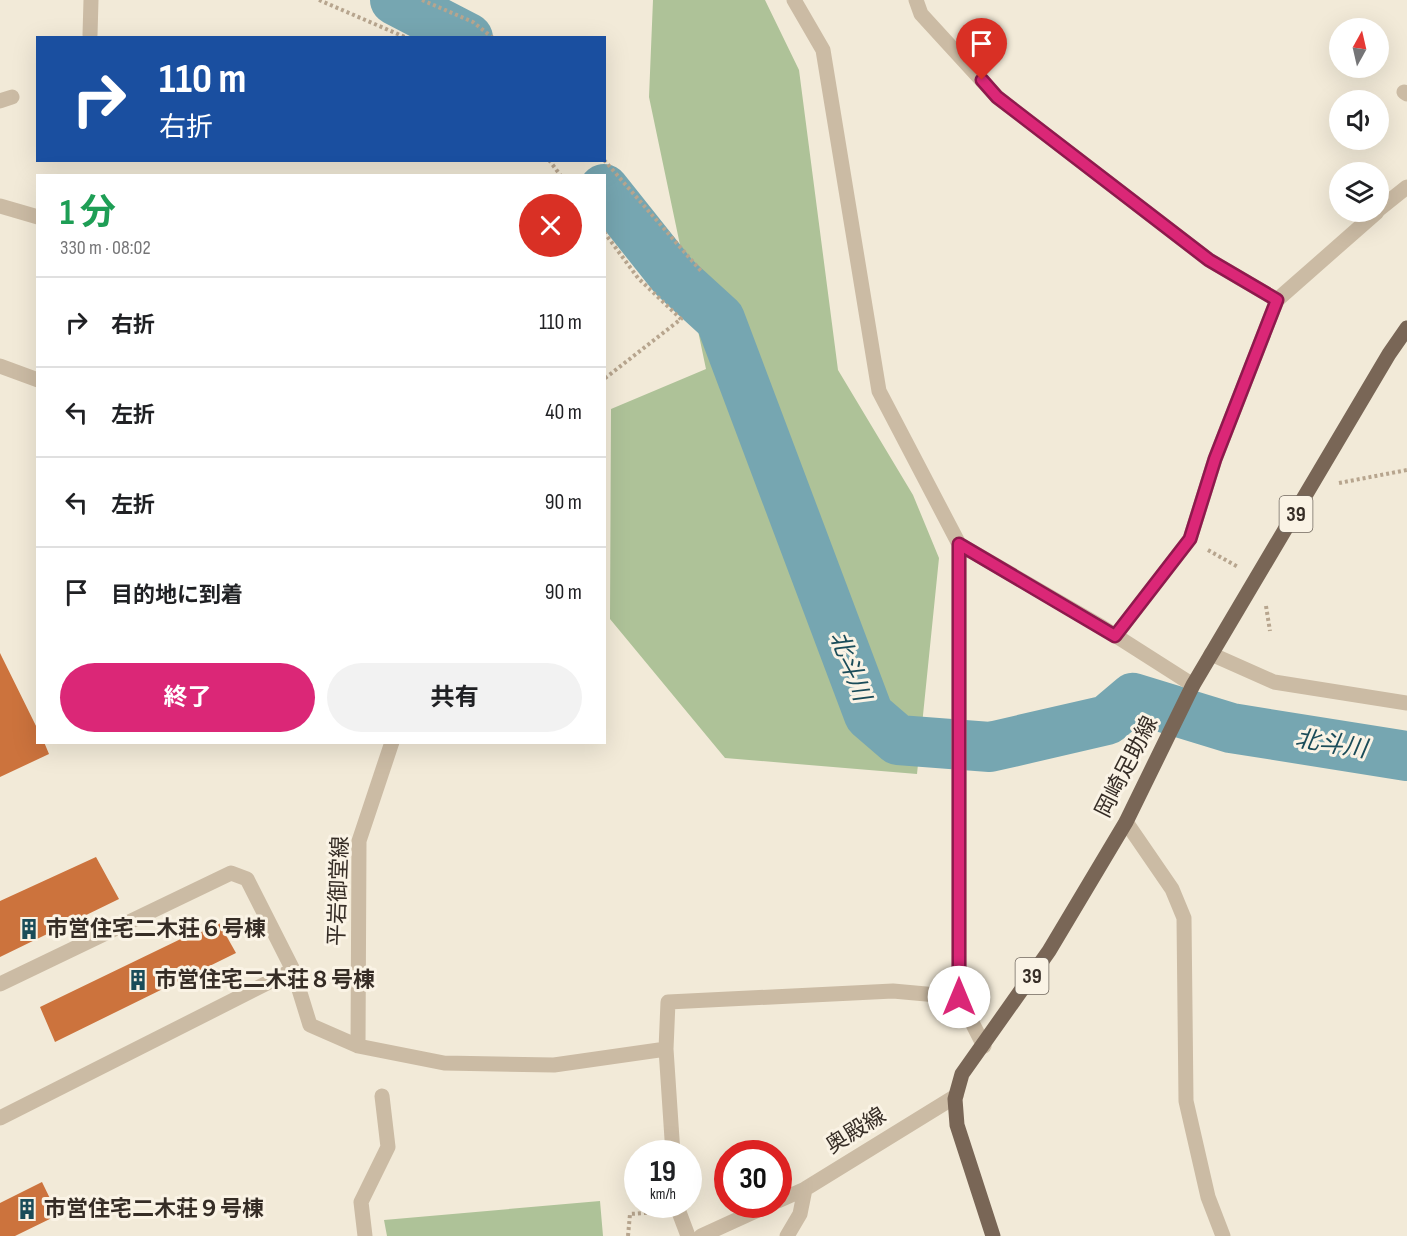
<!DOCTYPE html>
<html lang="ja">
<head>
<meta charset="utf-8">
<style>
	body { margin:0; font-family:"Sofia Sans Condensed","Noto Sans JP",sans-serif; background:#f2f2f2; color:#202124; height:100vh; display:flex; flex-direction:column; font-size:22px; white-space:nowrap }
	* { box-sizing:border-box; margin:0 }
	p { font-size:20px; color:#757577 }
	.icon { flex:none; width:33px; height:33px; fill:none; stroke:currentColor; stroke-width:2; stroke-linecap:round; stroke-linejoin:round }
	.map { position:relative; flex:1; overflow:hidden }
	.side { position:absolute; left:36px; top:174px; width:570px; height:570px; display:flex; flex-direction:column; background:#fff; border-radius:0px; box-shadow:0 6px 24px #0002 }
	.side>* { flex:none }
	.banner { position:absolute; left:36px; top:36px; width:570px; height:126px; border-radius:0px; box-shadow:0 6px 24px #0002; background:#1a4fa0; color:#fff; overflow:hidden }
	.needle { width:39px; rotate:8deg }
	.controls { position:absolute; left:1329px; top:18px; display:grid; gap:12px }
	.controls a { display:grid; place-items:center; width:60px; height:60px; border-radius:50%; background:#fff; box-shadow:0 6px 24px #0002; font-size:30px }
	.speed { position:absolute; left:624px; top:1140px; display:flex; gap:12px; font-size:30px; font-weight:700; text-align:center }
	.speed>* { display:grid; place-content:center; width:78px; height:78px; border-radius:50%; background:#fff; box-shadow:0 6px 24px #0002; line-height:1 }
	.speed small { font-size:15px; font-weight:400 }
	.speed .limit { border:9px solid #d22; background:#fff; color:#111 }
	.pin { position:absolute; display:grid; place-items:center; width:51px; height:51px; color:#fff; margin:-62px -26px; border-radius:50% 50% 50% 0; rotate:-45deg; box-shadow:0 0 6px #0007 }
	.pin .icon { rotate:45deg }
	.me { position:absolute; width:66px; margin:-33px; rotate:0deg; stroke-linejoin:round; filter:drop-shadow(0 0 4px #0008) }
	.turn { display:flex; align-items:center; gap:21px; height:126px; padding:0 24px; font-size:27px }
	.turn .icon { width:78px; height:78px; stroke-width:2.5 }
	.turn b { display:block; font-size:42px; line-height:51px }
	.round { display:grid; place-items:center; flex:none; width:63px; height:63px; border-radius:32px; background:#f2f2f2 }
	.headline { display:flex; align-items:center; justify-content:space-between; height:102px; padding:0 24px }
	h1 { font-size:36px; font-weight:700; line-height:45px; color:#1e9e55 }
	.cta { display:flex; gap:12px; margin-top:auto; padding:12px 24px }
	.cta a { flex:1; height:69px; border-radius:36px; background:#db2777; color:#fff; font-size:24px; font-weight:700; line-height:69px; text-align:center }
	.cta a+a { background:#f2f2f2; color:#202124 }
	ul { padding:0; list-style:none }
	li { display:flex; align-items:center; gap:18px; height:90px; padding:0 24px; border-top:2px solid #e0e0e0 }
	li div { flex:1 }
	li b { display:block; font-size:22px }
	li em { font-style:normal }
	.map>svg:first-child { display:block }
</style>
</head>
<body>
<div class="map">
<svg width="1407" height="1236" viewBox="0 0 1407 1236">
	<rect width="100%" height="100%" fill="#f2ead8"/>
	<path fill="#aec298" d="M653,0H765L799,70L838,370L913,495L939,558L917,774L725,758L610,619L611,409L706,369L649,97Z
		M600,1201L603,1236H387L384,1220Z"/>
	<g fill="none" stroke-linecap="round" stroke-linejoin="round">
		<path stroke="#76a6b1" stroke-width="50" d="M395,0L468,38
			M604,189L674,277L720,319L869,715L898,740L990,747L1107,720L1133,698L1231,728L1407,756"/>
	</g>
	<path fill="#cc733d" d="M0,653L38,730V742H44L49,754L0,777Z
		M96,857L119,899L0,957V901Z
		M218,921L236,953L55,1042L40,1007Z
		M42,1182L58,1215L15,1236H0V1203Z"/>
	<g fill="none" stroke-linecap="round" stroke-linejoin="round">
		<path stroke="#b7a58e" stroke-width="4" stroke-dasharray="3 3" stroke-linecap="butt" d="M319,0L407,38
			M422,0L473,22L493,38
			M549,160L561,176
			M604,160L701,271
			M604,232L638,278L681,319L604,379
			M1339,483L1407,470
			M1208,550L1238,567
			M1266,606L1270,631
			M628,1236L630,1214L658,1212"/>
		<path stroke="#cbbba4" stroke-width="15" d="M794,0L823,50L879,391L959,544V997L984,1046
			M916,0L921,14L997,97L1209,260L1277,300
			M90,35L91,0
			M1404,92L1407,94
			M0,101L12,97
			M0,206L38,217
			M1378,210L1407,187
			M0,366L38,380
			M959,544L1102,627L1193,685
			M1115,636L1190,539L1215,459L1277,300L1377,212
			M1211,654L1274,682L1407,703
			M1126,822L1172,889L1184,918L1186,1101L1208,1197L1223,1236
			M0,984L231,873L247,879L293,970L310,1025L358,1046L444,1063L554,1065L666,1049
			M358,1046L359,841L392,742
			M0,1118L293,970
			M673,1154L666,1049L668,1002L893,991L959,997
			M778,1201L805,1189L956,1096
			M676,1204L688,1236
			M365,1236L361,1202L388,1147L382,1096
			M701,1236L771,1204
			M787,1236L800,1214L805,1189"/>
		<path stroke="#796656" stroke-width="15" d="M993,1236L957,1125L955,1099L962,1074L1049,951L1126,822L1193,685L1389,354L1407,328"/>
	</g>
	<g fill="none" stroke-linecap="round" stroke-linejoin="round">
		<defs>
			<path id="route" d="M959,997V544L1115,636L1190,539L1215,459L1277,300L1209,260L997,97L982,80"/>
		</defs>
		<use href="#route" stroke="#8e194d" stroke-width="15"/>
		<use href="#route" stroke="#db2777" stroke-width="10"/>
	</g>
	<defs>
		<symbol id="building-bare" viewBox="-9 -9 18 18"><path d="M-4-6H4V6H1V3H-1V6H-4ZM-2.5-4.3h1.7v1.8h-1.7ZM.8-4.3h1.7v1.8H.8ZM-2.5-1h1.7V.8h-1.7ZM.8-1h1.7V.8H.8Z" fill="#1a4c59" stroke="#faf3e5" stroke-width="2.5" paint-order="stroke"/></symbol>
	</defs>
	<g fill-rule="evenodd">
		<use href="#building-bare" x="14" y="914" width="30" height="30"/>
		<use href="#building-bare" x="123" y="965" width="30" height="30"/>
		<use href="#building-bare" x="12" y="1194" width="30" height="30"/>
	</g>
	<g text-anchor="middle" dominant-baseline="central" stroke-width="6" stroke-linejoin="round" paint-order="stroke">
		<g fill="#faf3e5" stroke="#71685f" stroke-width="1.5">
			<rect x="1279.5" y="496" width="33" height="36" rx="4.5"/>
			<rect x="1015.5" y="958" width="33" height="36" rx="4.5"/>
		</g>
		<g font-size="21" font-weight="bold" fill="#362d26">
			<text x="1296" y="514">39</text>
			<text x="1032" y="976">39</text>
		</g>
		<g font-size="22" fill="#362d26" stroke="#faf3e5">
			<text transform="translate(1127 767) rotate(-63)">岡崎足助線</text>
			<text transform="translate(339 891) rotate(-88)">平岩御堂線</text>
			<text transform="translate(856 1131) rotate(-32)">奥殿線</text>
		</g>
		<g font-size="22" font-weight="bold" fill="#362d26" stroke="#faf3e5" text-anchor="start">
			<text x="46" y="929">市営住宅二木荘６号棟</text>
			<text x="155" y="980">市営住宅二木荘８号棟</text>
			<text x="44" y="1209">市営住宅二木荘９号棟</text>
		</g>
		<g font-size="24" font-style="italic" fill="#1a4c59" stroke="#faf3e5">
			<text transform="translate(850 666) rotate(69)">北斗川</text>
			<text transform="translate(1331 744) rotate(9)">北斗川</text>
		</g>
	</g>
</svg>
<div class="controls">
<a><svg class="needle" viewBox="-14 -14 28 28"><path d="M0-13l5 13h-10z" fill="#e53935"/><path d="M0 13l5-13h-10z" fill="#757577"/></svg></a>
<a><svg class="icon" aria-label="sound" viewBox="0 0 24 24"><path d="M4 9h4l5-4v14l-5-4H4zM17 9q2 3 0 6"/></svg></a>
<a><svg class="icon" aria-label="layers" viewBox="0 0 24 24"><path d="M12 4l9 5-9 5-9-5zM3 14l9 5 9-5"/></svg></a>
</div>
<div class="speed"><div>19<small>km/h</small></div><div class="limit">30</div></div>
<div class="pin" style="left:982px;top:80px;background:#d93025"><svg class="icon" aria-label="arrive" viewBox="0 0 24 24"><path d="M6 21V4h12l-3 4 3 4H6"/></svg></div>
<svg class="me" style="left:959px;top:997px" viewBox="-20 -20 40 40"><circle r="19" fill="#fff"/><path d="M0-13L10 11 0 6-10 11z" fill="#db2777"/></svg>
<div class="banner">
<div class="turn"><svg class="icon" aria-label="right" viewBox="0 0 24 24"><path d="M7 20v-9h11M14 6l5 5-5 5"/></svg><div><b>110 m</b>右折</div></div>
</div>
<section class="side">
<div class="headline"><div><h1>1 分</h1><p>330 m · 08:02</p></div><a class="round" style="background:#d93025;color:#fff"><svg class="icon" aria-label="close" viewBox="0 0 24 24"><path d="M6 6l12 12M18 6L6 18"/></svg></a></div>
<ul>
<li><svg class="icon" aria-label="right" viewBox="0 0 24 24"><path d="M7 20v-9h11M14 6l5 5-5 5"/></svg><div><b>右折</b></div><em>110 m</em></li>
<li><svg class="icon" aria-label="left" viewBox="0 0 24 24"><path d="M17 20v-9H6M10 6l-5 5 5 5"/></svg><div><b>左折</b></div><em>40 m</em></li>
<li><svg class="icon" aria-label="left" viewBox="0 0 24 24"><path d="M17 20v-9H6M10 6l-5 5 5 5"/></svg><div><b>左折</b></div><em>90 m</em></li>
<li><svg class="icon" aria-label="arrive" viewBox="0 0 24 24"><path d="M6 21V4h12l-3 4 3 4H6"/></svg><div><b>目的地に到着</b></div><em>90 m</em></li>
</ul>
<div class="cta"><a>終了</a><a>共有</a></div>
</section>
</div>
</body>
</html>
